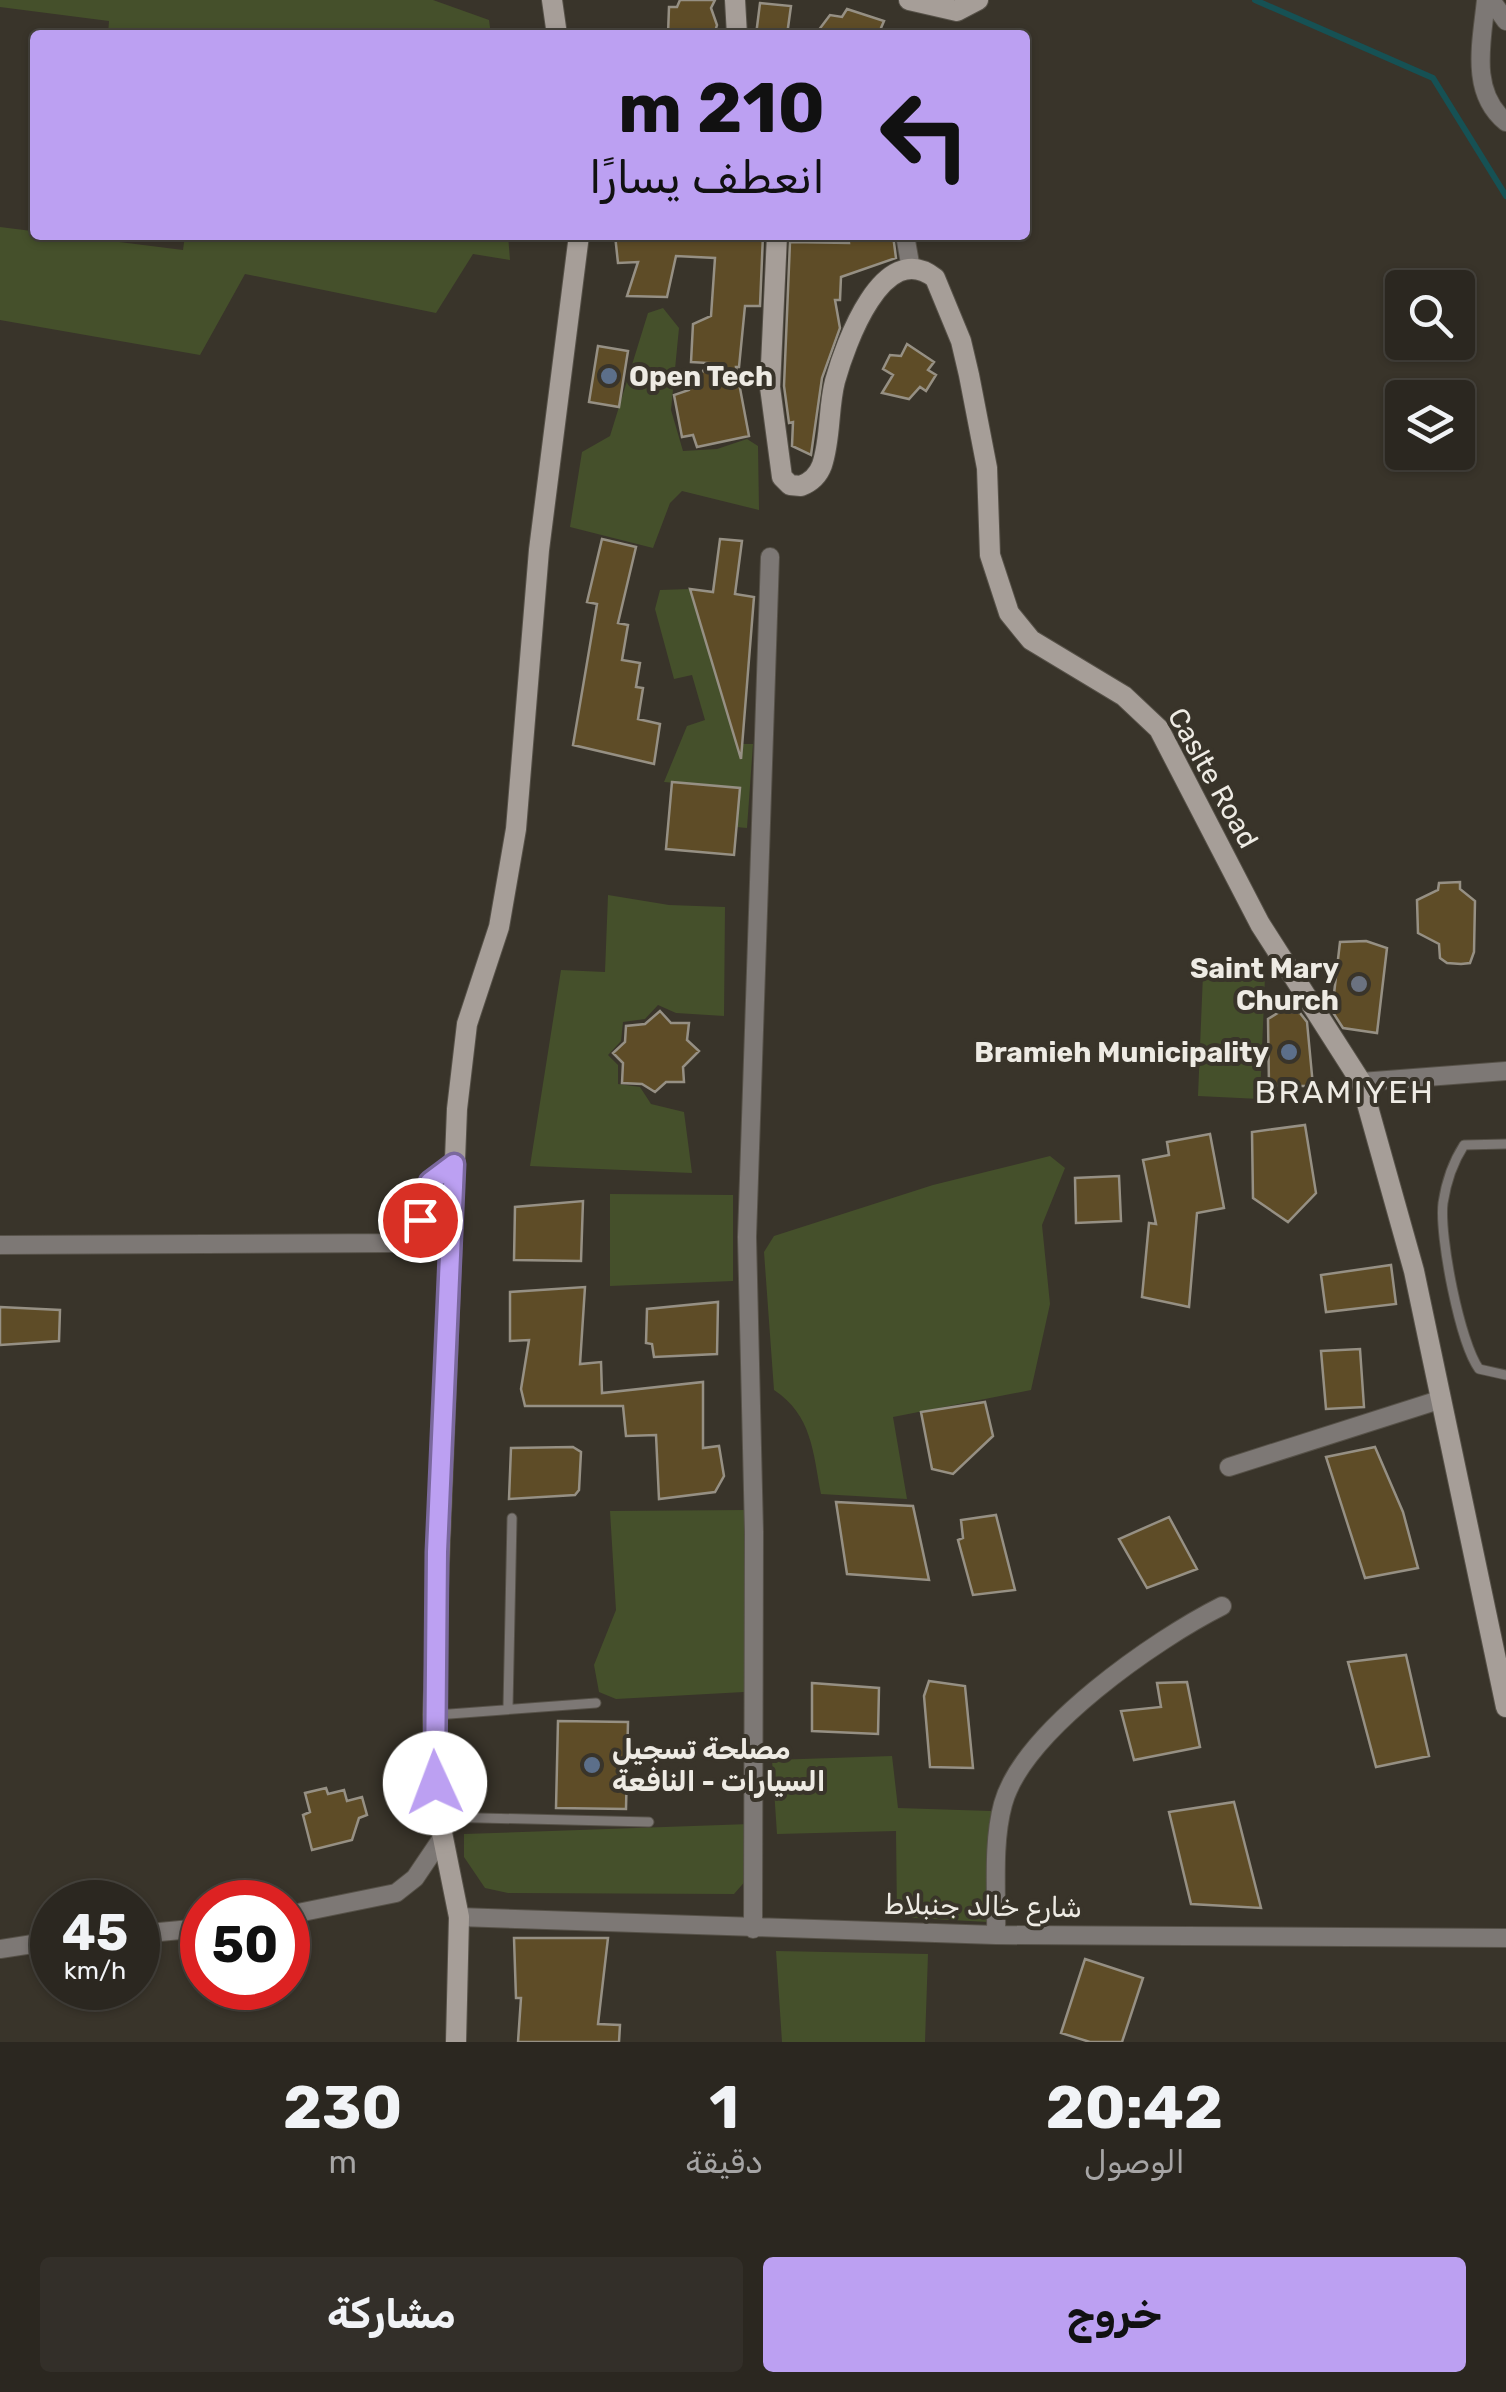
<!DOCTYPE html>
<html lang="ar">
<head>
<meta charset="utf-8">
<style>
	body { margin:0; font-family:Rubik,"Noto Sans Arabic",sans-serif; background:#332f29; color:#f1f3f6; direction:rtl; height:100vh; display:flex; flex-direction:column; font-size:38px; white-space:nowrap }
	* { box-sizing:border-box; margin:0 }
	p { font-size:32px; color:#a6a5a5 }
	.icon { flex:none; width:55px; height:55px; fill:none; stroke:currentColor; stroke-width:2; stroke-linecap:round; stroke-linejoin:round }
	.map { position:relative; height:2042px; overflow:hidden; direction:ltr }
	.panel { display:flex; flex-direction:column; background:#2b2720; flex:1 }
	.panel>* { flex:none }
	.hud { position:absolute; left:30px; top:30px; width:1000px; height:210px; border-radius:10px; box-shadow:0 2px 8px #0004,0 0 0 2px #47443e; direction:rtl; background:#bca0f2; color:#111; overflow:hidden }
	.tools { position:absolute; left:1385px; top:270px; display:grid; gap:20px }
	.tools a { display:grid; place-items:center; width:90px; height:90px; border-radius:10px; background:#2b2720; box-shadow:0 2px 8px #0004,0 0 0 2px #47443e; font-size:50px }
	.speed { position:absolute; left:30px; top:1880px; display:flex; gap:20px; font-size:50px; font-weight:700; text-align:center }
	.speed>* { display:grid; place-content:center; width:130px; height:130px; border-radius:50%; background:#2b2720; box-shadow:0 2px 8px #0004,0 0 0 2px #47443e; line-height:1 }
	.speed small { font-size:25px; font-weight:400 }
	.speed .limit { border:15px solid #d22; background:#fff; color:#111 }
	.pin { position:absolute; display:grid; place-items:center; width:85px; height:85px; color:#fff; margin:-42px; border:5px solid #fff; border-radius:50%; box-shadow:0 2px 10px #0007 }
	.me { position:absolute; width:110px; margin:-55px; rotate:358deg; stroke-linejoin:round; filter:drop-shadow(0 0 8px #0008) }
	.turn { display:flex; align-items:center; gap:35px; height:210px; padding:0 40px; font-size:45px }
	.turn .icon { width:130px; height:130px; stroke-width:2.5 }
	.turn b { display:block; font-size:70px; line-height:85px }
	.eta { display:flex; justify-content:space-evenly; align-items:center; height:170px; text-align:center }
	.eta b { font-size:60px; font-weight:700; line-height:70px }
	.cta { display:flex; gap:20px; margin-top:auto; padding:20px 40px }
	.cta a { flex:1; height:115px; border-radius:10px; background:#bca0f2; color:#111; font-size:40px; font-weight:700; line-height:115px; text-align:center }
	.cta a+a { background:#332f29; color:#f1f3f6 }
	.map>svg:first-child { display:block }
</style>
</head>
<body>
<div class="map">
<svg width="1506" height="2042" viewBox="0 0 1506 2042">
	<rect width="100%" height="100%" fill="#39342a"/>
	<path fill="#45502b" d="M0,0H433L489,20L491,35H108L109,21L0,7Z
		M0,227L183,250L185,235H508L510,260L473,254L436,313L245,274L200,355L0,320Z
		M663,308L679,328L671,410L683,451L717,449L747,439L758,446L759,510L682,491L670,503L653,548L570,527L582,452L610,436L648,313Z
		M690,589L741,760L743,744H753L747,828L736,827L739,788L664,782L687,726L705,720L692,675L674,679L655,609L660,590Z
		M608,895L669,905L725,907L724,1016L676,1013L658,1005L645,1019L623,1022L621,1041L608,1055L618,1065V1084L640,1087L651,1104L684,1112L692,1173L530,1166L561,970L605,972Z
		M1203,974L1265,976L1260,1099L1198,1096Z
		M1050,1156L1065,1168L1042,1225L1050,1304L1031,1390L893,1417L907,1499L821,1494C813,1452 812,1415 774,1390L764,1252L774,1236L933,1185Z
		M610,1194L733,1195V1281L610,1286Z
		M746,1510L744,1692L616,1699L599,1692L594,1665L616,1610L610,1511Z
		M892,1756L898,1808L991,1811L988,1922L897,1917L896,1831L777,1834L772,1760Z
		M750,1824L748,1878L734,1894L508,1893L485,1888L464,1857V1834Z
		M776,1951L928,1954L925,2042H782Z"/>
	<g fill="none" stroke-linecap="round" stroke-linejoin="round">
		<path stroke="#165154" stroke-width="6" d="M1255,0L1433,78L1506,196"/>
	</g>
	<path fill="#5e4c27" stroke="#969084" stroke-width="2.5" d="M680,0H715L711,8L717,25L714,35H668L669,7H677Z
		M760,3L791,6L787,35H756Z
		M847,9L884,21L878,35H815L830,15L842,17Z
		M615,235H763L760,306H745L739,367H736L749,436L697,447L693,435L682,437L674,395L689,390L709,363L691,362L693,324L711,316L715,258L676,256L667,297L627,296L638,262L618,263Z
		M848,235H893L896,258L841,277L840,300H835L840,328L822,378L811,455L792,446L793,422L789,423L784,386L790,242L849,243Z
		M907,344L934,362L928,370L936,375L926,391L920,387L909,399L882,393L893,375L883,369L890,355L901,356Z
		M598,346L628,351L619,407L589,402Z
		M602,539L636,547L618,623L628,625L622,660L640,663L636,687L643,688L638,719L660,724L654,764L573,745L597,604L587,602Z
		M720,539L742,541L735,594L754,597L741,759L690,589L713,592Z
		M672,782L740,788L734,855L666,849Z
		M1460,882V889L1475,901L1474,952L1470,963L1461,964L1447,963L1440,958L1439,944L1418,933L1417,900L1438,890L1439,883Z
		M1366,941L1387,948L1377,1033L1343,1028L1332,1011L1340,942Z
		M660,1011L671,1023H689L687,1040L699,1051L683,1067L684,1082H666L655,1092L642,1084L622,1083L623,1063L613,1053L625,1042L626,1026L645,1024Z
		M1281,1011L1300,1013L1307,1022L1313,1086H1269L1268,1019Z
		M1305,1125L1316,1193L1288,1222L1253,1198L1252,1132Z
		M1210,1134L1224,1208L1197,1213L1189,1307L1142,1297L1149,1223L1156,1224L1143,1160L1169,1155L1167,1142Z
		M1119,1176L1121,1221L1076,1223L1075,1178Z
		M583,1201L581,1261L514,1260L515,1207Z
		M1391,1265L1396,1304L1326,1312L1321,1275Z
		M585,1287L580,1364L601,1362L602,1393L703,1382V1448L719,1446L724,1476L715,1492L659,1499L656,1435L626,1436L623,1406H525L521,1389L529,1340L510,1341V1292Z
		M718,1302L717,1354L654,1357L652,1344L646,1343L647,1309Z
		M0,1307L60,1310L59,1341L0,1345Z
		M1360,1349L1364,1407L1326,1409L1321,1351Z
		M985,1402L993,1436L953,1474L932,1469L921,1412Z
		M573,1447L581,1452L579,1490L575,1495L509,1499L511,1448Z
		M1375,1447L1403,1512L1418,1568L1365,1578L1326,1457Z
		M836,1502L913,1506L929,1580L847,1574Z
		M996,1515L1015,1590L973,1595L958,1540L963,1538L961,1520Z
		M1169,1517L1197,1569L1147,1588L1119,1539Z
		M1406,1655L1429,1756L1376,1767L1348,1662Z
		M929,1681L965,1686L973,1768L930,1767L924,1696Z
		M1187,1682L1200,1747L1134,1760L1121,1711L1161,1707L1157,1683Z
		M812,1683L879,1688L878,1734L812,1731Z
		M558,1721L628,1722L626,1809L556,1808Z
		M326,1788L328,1794L344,1790L347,1801L362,1797L367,1815L359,1818L352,1840L312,1850L303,1815L310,1812L305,1793Z
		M1234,1802L1261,1908L1191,1904L1169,1812Z
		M514,1938H608L598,2024L620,2025L619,2042H518L521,1998H516Z
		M1085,1959L1143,1978L1122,2042H1090L1061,2033Z"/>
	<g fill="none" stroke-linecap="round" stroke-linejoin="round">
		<defs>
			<path id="lane" d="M1506,1144L1464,1145C1453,1162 1446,1183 1443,1203C1439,1236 1460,1343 1479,1369L1506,1375
				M508,1707L512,1518
				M436,1715L596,1703
				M441,1817L649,1822"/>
			<path id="street" d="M1486,0C1482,41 1469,92 1506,122
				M1491,0L1506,21
				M905,235L911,269
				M1361,1082L1506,1071
				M0,1245L394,1243L413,1233L430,1182L453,1165
				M1229,1467L1439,1400
				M288,1915L396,1893L415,1878L442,1838
				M459,1917L996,1935L1506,1938
				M753,1929L754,1532L747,1237L770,557
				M138,1934L202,1928
				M996,1935C997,1894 992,1844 1003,1804C1023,1731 1156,1639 1222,1606
				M0,1949L52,1941"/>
			<path id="secondary" d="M552,0L557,35
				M735,0L737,35
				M909,0L957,11L978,0
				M777,235L770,387L782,477L790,485L801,486C811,482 818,476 822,465C831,438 828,408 835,381C845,345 883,237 935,278L961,341L969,375L987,468L990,555L1009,613L1031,640L1124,696L1159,729L1260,924L1361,1082L1414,1271L1506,1707
				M456,2042L459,1917L435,1798L433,1715L457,1109L467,1024L499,927L516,829L539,550L579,235"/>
		</defs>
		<use href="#lane" stroke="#565148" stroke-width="11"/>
		<use href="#street" stroke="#565148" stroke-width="20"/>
		<use href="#secondary" stroke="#565148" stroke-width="22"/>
		<use href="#lane" stroke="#7d7875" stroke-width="9"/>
		<use href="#street" stroke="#7d7875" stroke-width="18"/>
		<use href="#secondary" stroke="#a69e98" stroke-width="20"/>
	</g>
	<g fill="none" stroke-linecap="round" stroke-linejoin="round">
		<defs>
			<path id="route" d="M420,1220L430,1182L454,1164L437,1552L435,1783"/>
		</defs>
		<use href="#route" stroke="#7a689d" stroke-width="25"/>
		<use href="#route" stroke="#bca0f2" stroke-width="18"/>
	</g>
	<g fill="#5c6f8a" stroke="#39342a" stroke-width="4">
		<circle cx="609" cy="376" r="10"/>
		<circle cx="1289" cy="1052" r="10"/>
		<circle cx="592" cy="1765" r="10"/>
	</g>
	<circle fill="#6b7280" stroke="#39342a" stroke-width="4" cx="1359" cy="984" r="10"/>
	<g text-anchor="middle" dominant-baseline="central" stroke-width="8" stroke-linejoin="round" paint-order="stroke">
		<g font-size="28" font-weight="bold" fill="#eeebe4" stroke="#39342a" text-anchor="start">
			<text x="629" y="376">Open Tech</text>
			<text x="1339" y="968" text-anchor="end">Saint Mary<tspan x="1339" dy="32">Church</tspan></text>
			<text x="1269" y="1052" text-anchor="end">Bramieh Municipality</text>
			<text x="612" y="1749">مصلحة تسجيل<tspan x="612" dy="32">السيارات - النافعة</tspan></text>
		</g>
		<g font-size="28" fill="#eeebe4" stroke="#39342a">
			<text transform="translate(1213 778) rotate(61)">Caslte Road</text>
			<text transform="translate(983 1906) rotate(1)">شارع خالد جنبلاط</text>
		</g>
		<g font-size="32" letter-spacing="2.5" fill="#eeebe4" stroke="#39342a">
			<text x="1345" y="1092">BRAMIYEH</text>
		</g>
	</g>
</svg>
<div class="tools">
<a><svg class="icon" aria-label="search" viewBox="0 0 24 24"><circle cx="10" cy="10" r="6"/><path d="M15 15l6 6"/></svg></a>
<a><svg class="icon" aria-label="layers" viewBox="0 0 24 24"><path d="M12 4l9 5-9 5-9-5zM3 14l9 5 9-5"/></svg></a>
</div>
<div class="speed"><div>45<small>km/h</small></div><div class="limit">50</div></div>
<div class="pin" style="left:420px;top:1220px;background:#d93025"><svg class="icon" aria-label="arrive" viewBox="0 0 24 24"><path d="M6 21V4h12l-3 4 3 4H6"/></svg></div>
<svg class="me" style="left:435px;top:1783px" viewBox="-20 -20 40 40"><circle r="19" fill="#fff"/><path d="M0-13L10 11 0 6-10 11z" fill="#bca0f2"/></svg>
<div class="hud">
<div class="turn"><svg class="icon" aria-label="left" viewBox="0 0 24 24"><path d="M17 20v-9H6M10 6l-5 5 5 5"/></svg><div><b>210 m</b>انعطف يسارًا</div></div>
</div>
</div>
<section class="panel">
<div class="eta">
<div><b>20:42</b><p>الوصول</p></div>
<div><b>1</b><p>دقيقة</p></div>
<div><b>230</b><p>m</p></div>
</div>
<div class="cta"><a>خروج</a><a>مشاركة</a></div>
</section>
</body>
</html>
